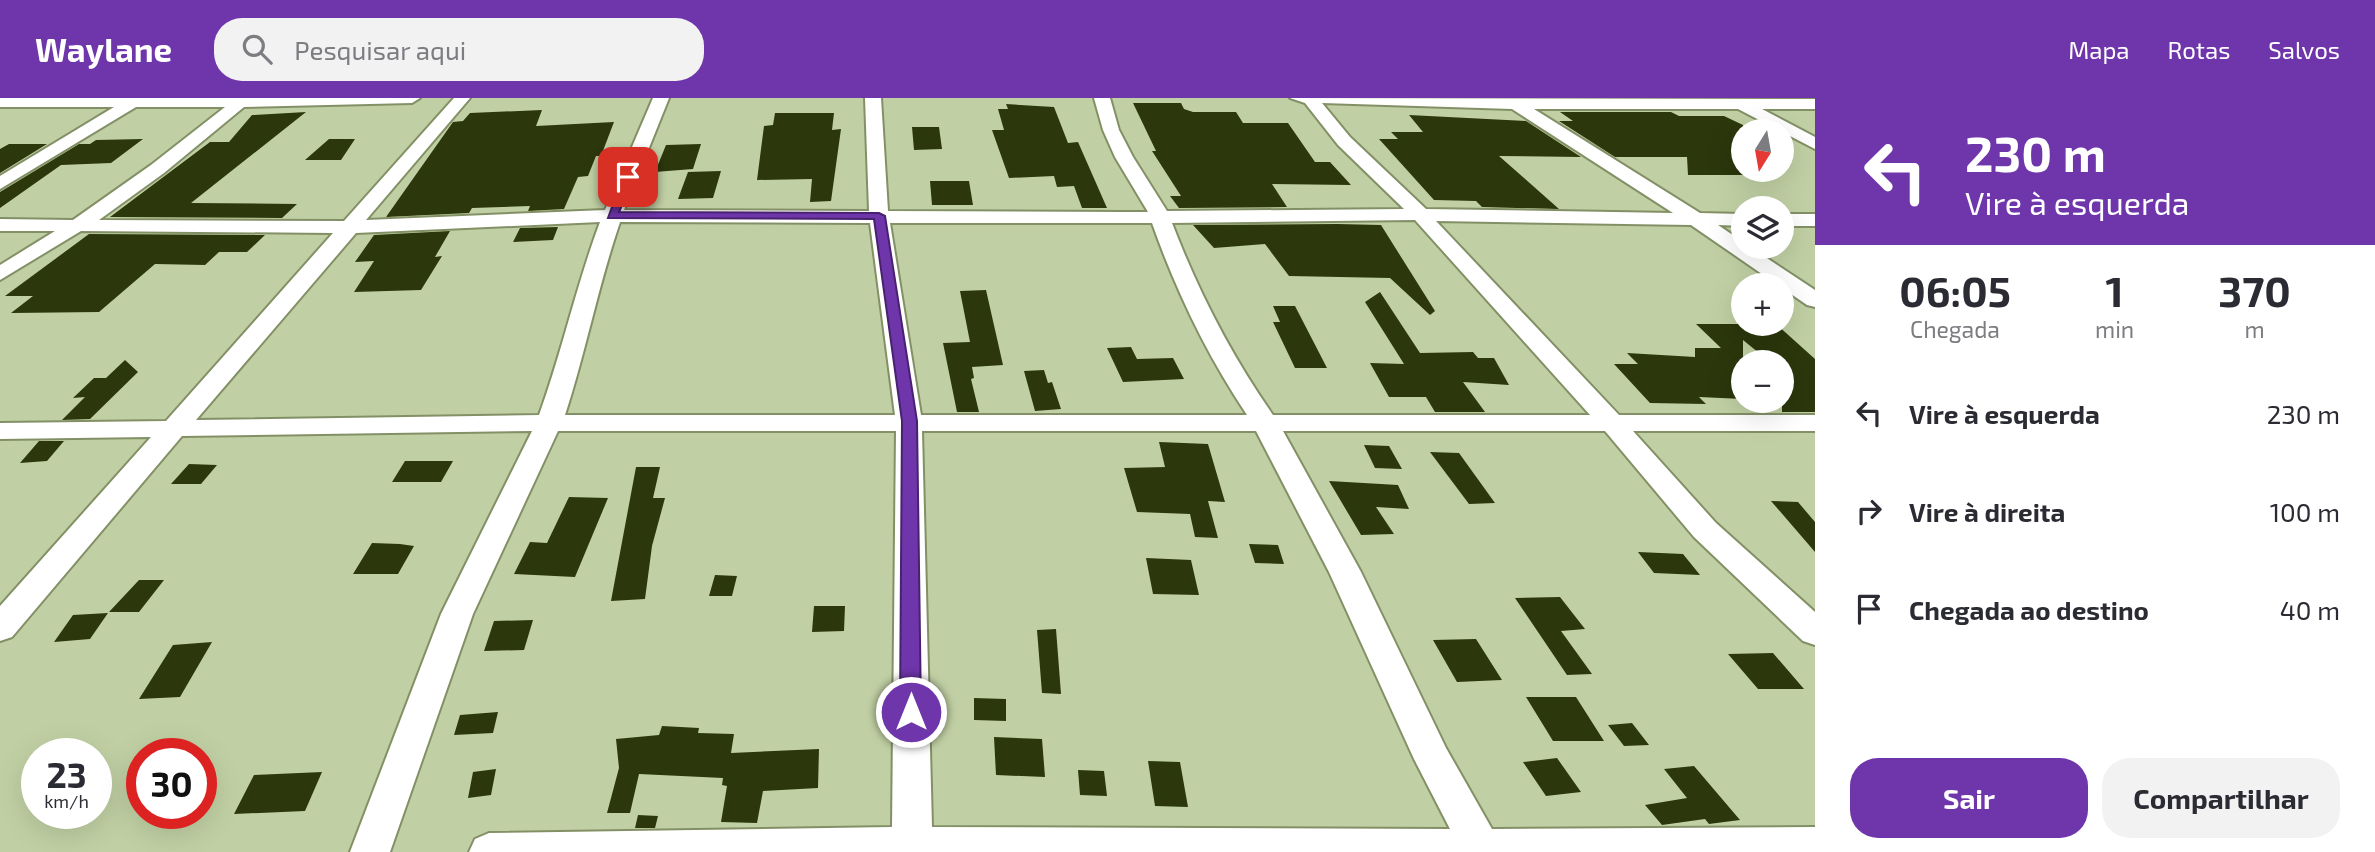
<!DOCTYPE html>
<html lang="pt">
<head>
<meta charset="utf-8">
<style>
	body { margin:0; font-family:"Exo 2",sans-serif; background:#f2f2f3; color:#2b2b33; height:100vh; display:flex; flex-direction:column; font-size:26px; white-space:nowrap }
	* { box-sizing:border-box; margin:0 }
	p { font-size:23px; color:#7c7c81 }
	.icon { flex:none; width:38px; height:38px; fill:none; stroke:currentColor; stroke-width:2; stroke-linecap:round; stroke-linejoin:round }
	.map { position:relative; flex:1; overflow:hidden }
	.panel { display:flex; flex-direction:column; background:#fff; width:560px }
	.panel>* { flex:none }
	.top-card { background:#6f35ab; color:#fff; overflow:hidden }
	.needle { width:46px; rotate:191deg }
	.buttons { position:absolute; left:1731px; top:21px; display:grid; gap:14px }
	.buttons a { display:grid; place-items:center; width:63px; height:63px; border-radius:50%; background:#fff; box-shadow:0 7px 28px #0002; font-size:35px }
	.speed { position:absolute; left:21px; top:640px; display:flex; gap:14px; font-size:35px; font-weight:700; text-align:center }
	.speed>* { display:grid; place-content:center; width:91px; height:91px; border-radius:50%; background:#fff; box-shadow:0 7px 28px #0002; line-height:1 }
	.speed small { font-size:18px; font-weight:400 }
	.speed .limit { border:10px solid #d22; background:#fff; color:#111 }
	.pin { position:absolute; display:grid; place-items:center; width:60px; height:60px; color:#fff; margin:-30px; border-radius:14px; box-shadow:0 4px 10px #0006 }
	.me { position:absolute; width:77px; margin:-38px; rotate:0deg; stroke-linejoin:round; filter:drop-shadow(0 0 5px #0008) }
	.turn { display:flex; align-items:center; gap:24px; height:147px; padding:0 35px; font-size:32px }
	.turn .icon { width:91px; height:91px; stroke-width:2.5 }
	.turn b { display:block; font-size:49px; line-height:60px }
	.eta { display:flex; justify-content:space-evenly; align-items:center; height:119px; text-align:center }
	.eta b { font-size:42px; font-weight:700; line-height:49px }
	.primary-button { display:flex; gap:14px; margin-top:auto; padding:14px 35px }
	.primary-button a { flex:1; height:80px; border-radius:28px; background:#6f35ab; color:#fff; font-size:28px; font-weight:700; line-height:80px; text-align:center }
	.primary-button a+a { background:#f2f2f3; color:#2b2b33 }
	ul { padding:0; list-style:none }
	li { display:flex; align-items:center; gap:21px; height:98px; padding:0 35px }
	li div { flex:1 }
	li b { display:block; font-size:26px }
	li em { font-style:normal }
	header { display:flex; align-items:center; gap:42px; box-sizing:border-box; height:98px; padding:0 35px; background:#6f35ab; color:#fff }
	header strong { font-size:33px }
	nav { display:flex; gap:38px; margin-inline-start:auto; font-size:24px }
	.search { width:490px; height:63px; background:#f2f2f3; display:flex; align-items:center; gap:18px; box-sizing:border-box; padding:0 24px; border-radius:28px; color:#7c7c81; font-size:26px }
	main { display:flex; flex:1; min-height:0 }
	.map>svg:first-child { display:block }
</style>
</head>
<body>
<header>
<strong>Waylane</strong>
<div class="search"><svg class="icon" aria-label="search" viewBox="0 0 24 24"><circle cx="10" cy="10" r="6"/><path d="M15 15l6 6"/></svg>Pesquisar aqui</div>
<nav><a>Mapa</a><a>Rotas</a><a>Salvos</a></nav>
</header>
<main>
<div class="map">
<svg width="1815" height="754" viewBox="0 0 1815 754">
	<rect width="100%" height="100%" fill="#c1d0a4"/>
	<path fill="#2c370c" d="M1133,5H1181L1184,11L1193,14H1236L1243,25H1288L1315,64H1330L1351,87L1272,86L1287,109L1179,110L1170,98H1181L1152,53H1156Z
		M1006,6L1054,9L1068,45L1078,44L1107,110H1082L1074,88L1057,89L1054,78L1009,80L992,32H1004L998,11H1008Z
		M542,12L536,28L614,24L601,58H596L588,78L578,79L564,111L528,113L530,108L472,110L469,115L386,119L453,24L463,23L470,15Z
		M306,14L191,105L297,106L282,120L110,119L210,44H229L252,17Z
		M1560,14H1671L1679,18H1724L1743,27V77H1688L1687,59H1615L1559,23H1573Z
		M775,15H834L832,32L841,31L831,103L810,104L812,81L757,82L764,28L773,27Z
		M1409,17L1526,23L1581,59L1499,58L1559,111L1482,109L1476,103L1434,102L1379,41H1398L1391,34H1423Z
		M912,29H939L942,51L914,52Z
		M143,41L111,65L61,67L0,110V94L79,46H90L96,42Z
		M329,41H355L341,62H305Z
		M9,46H47L0,75V51Z
		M701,46L693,71L655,74L666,47Z
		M721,73L713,100L678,101L688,74Z
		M930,83H969L973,107H932Z
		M1337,126L1381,127L1435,213L1430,217L1390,180L1289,178L1265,146L1214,150L1193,127Z
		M558,129L553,142L513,144L520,130Z
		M450,133L435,159L442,158L421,192L354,194L374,163L355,164L374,137Z
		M89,136L265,137L247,154H219L205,167L155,166L99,214L11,215L33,198H5Z
		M986,192L1003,267L972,269L974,280L971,281L979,314H957L943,245L970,244L960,193Z
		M1380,194L1420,255L1473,254L1478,260H1494L1509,287L1463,284L1485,314H1435L1426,299H1389L1370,265L1404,266L1365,204Z
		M1273,208H1295L1327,270H1295L1273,224H1280Z
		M1696,226H1776L1815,261V314H1782V264H1770L1743,242V301L1699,299L1706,306L1650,305L1614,266H1638L1627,255L1695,259V250H1721Z
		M1131,249L1137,261L1173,260L1184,281L1123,284L1107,250Z
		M125,262L138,274L90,321L62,322L85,299L73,300L94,280H106Z
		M1044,272L1048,285L1052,284L1061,311L1035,313L1024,273Z
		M39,343H64L47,363L20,365Z
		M1159,344L1208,346L1225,404L1208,403L1218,440L1195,439L1190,416L1137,414L1124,370L1165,369Z
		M1364,347L1389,348L1402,371L1375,370Z
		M1430,354L1459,355L1495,405L1469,406Z
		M405,363H453L441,384H392Z
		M189,366L217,367L201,386H171Z
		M636,369H660L653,400H665L652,448L645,501L611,503Z
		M1329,383L1398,387L1409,411L1376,409L1394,436L1361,437Z
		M569,399L608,400L575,479L514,476L530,444L547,445Z
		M1771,403L1798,404L1815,424V454Z
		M372,445L400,446L414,448L398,476H353Z
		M1249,446L1278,447L1284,466L1255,465Z
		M1638,454L1683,456L1700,477L1654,475Z
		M1146,460L1191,462L1199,497L1153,496Z
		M715,477L737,478L732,498H709Z
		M139,482H164L139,514H109Z
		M1560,499L1585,531L1561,533L1592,576L1567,577L1515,500Z
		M814,508H845L844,533L812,534Z
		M108,515L90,541L54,544L73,517Z
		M533,522L524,552L484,553L494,523Z
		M1056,531L1061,596L1042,595L1037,532Z
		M1476,541L1502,582L1457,584L1433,542Z
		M212,544L180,599L139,601L173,547Z
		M1773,555L1804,591H1758L1728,556Z
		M1526,599H1576L1604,643H1553Z
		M974,600L1006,601V623L974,622Z
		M498,614L493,635L454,637L460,617Z
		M1632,625L1649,647L1624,648L1608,627Z
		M662,628L699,630L698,635L734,636L731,655L819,651L818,690L763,693L757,725L721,724L727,688L722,687L723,680L639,676L630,715H607L619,670L616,641L659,637Z
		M994,639L1042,641L1045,679L996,677Z
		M1557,660L1581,694L1546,698L1523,664Z
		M1148,663L1180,664L1188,709L1155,708Z
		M1694,668L1740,722L1709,726L1705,721L1662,727L1645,707L1687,700L1664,671Z
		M496,671L491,697L468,700L473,674Z
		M1078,672L1104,673L1107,698L1080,697Z
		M322,674L305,713L234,716L254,677Z
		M638,717L658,718L655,730H635Z"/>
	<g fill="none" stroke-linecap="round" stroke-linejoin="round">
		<defs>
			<path id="minor" d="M0,0H420L412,5L244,9L164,75L99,122L344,123L454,0H470L366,122L605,112L653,0H669L624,112L869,113L865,0H881L888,113L1122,114H1148L1115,59L1103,32L1094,0H1110L1119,32L1133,59L1167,113L1404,111L1338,47L1305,5L1290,0L1815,1V11H1762L1815,39V51L1738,11H1534L1700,115L1743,116V128L1718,127L1743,144V149H1750L1815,192V209L1807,207L1691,127L1436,123L1619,317H1815V333H1633L1716,425L1815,514V547L1803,543L1694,439L1605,333H1283L1361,474L1446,650L1492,731L1815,729V754H469L475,741L489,735L892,729L896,333H558L473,516L390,754H350L441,516L532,333L182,338L12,539L0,543V508L151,339L0,341V325L166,323L333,135L81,133L0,182V167L55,133H0V121L73,122L151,67L225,9H136L0,91V78L114,9H0ZM1322,5L1512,11L1673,115L1426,111L1350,39ZM1415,122L1590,317H1273C1231,257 1198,193 1172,125ZM600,124C576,188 562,254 539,317L196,322L356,135ZM620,124L870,125L895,317H565C586,253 598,188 620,124ZM890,125H1152C1176,193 1207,257 1247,317H921ZM922,333H1256L1329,474L1414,661L1450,731L932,729Z
				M1782,116H1815V128H1782Z"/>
		</defs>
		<use href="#minor" stroke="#839066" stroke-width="4"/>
		<use href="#minor" fill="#fff" fill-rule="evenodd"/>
	</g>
	<path fill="#6f35ab" stroke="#48226f" stroke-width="2" d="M628,76L634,79L619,114L879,115L885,118L917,323L921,614L918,620L911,623L903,620L900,614L902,323L874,121L608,120L623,79Z"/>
</svg>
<div class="buttons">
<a><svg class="needle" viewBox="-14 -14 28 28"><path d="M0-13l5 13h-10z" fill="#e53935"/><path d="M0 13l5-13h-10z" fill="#7c7c81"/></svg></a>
<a><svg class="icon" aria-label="layers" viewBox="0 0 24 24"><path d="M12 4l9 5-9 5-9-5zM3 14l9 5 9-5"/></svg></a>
<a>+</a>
<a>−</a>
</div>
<div class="speed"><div>23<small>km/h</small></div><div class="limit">30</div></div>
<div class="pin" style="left:628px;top:79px;background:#d93025"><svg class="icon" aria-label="arrive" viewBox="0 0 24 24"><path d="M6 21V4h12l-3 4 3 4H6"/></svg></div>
<svg class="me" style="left:911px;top:614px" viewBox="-20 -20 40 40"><circle r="17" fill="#6f35ab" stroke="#fff" stroke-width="3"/><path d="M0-11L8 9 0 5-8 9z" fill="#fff"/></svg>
</div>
<section class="panel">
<div class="top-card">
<div class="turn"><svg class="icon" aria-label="left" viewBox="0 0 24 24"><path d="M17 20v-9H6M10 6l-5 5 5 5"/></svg><div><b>230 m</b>Vire à esquerda</div></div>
</div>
<div class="eta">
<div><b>06:05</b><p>Chegada</p></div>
<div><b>1</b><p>min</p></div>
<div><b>370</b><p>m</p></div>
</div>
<ul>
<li><svg class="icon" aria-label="left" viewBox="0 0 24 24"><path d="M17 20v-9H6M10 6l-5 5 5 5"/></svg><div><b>Vire à esquerda</b></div><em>230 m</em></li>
<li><svg class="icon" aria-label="right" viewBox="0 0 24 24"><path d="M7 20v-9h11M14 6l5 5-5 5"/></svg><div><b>Vire à direita</b></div><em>100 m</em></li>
<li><svg class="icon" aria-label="arrive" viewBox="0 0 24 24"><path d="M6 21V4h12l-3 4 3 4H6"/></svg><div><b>Chegada ao destino</b></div><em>40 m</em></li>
</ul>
<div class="primary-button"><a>Sair</a><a>Compartilhar</a></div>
</section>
</main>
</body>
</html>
